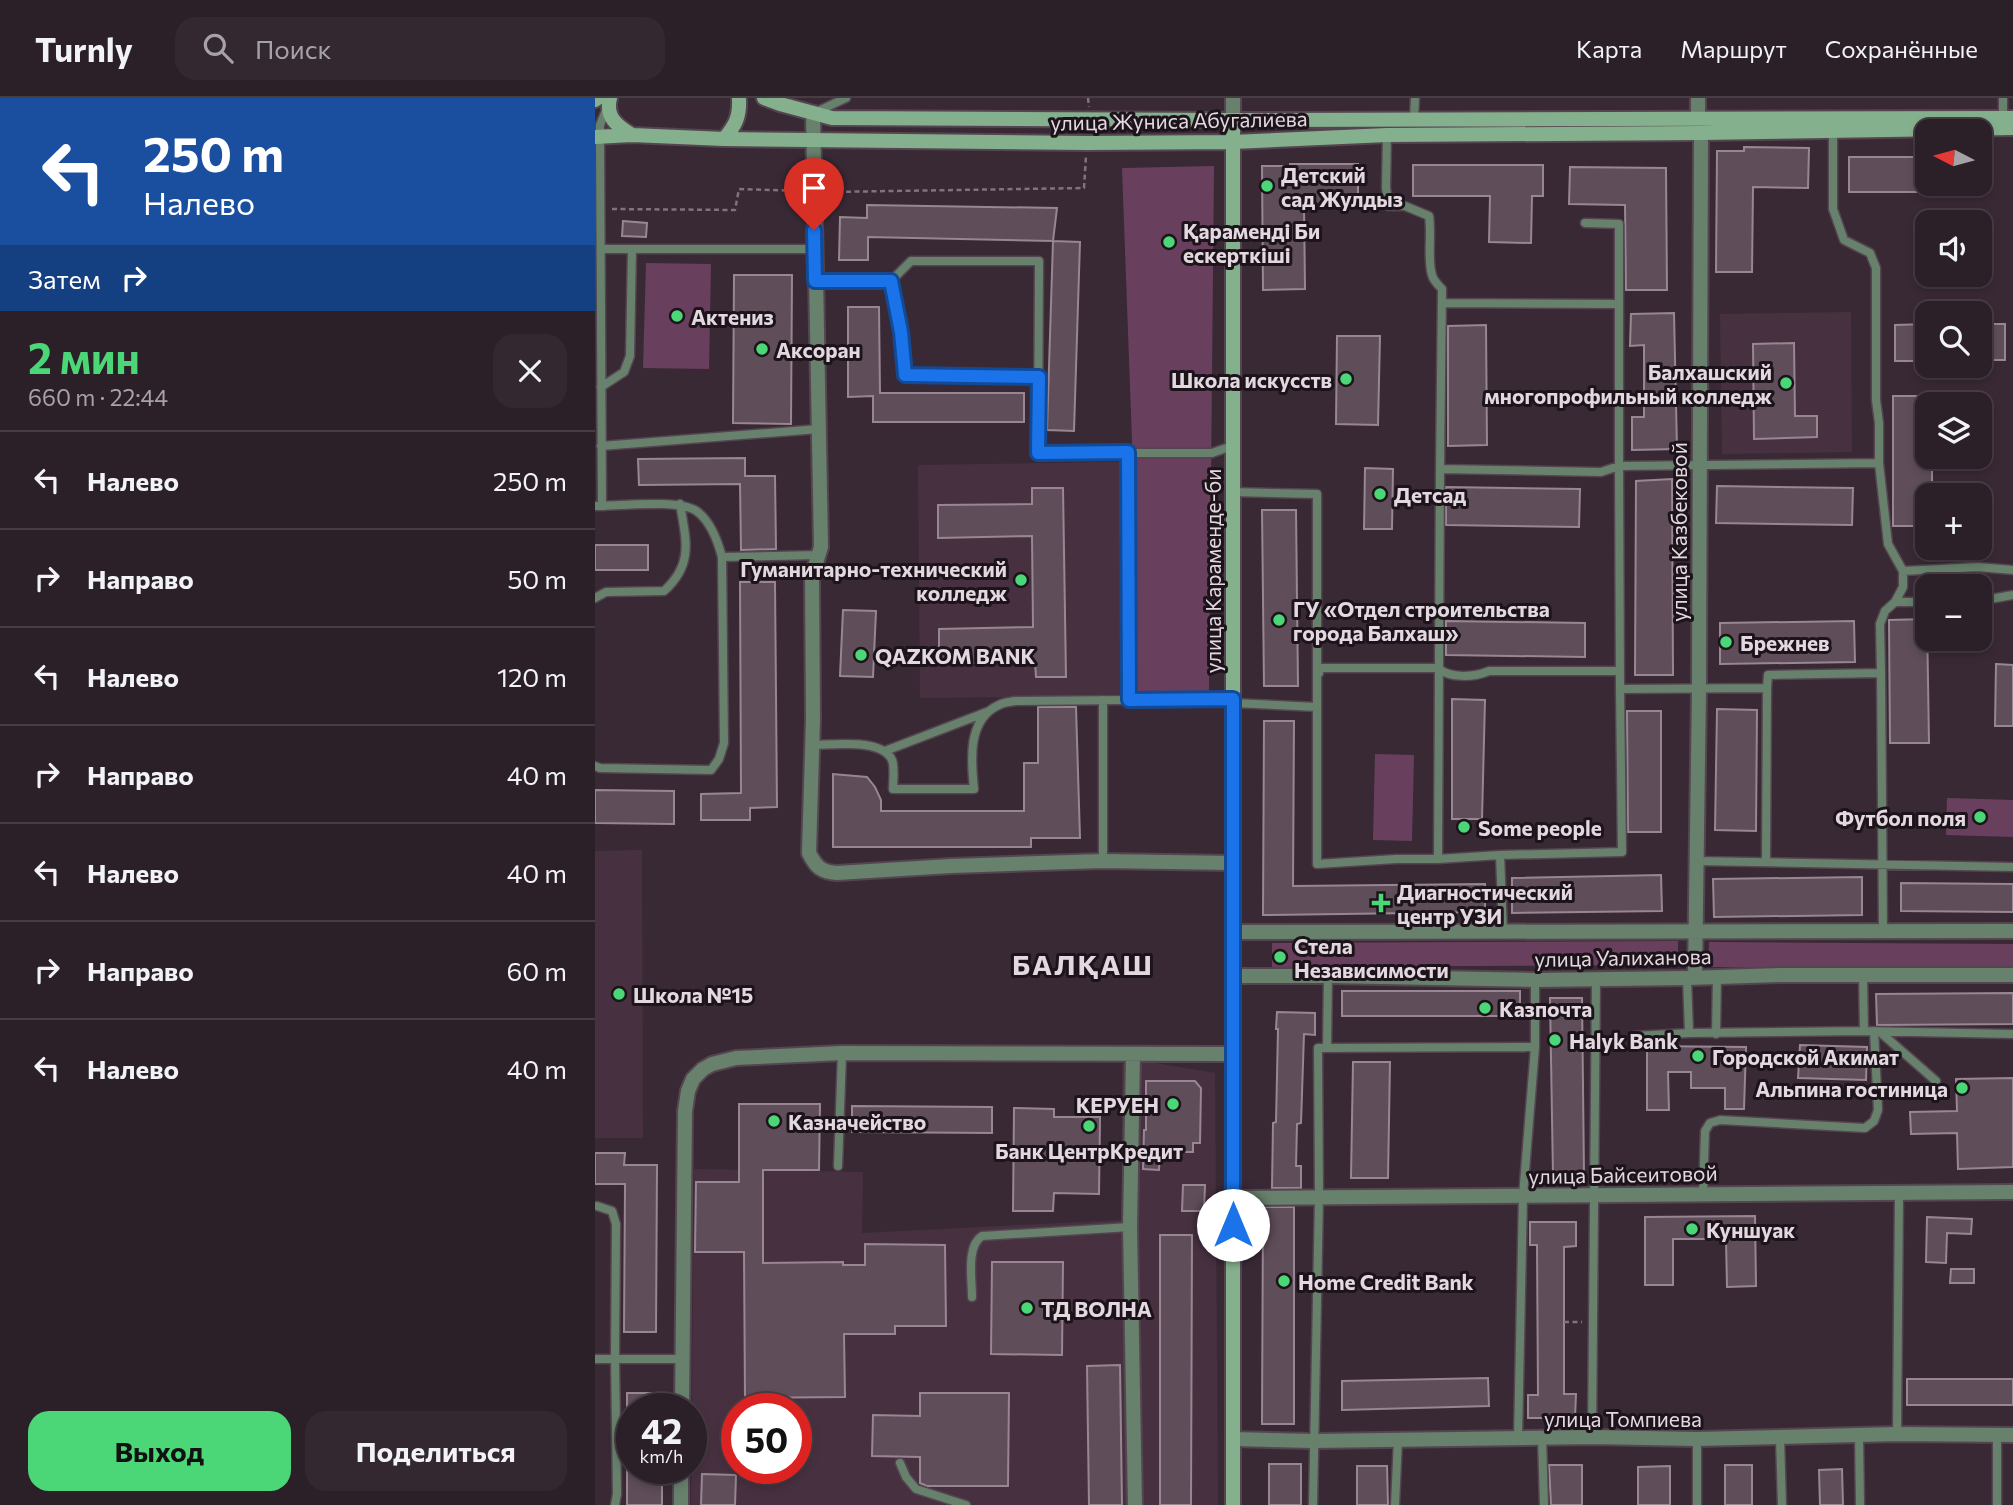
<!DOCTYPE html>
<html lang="ru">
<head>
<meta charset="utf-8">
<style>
	body { margin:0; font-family:Commissioner,sans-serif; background:#332730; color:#f1f3f6; height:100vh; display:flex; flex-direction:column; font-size:26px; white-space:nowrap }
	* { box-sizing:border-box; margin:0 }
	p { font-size:23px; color:#a6a2a8 }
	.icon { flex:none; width:38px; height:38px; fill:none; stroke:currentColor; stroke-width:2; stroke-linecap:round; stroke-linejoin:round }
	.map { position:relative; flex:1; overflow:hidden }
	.sheet { display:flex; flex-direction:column; background:#2b1f28; width:595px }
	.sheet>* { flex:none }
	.top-card { background:#1a4fa0; color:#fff; overflow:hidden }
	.needle { width:46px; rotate:276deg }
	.controls { position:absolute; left:1320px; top:21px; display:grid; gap:14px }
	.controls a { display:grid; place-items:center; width:77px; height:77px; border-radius:14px; background:#2b1f28; box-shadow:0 4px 10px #0003,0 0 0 2px #473d45; font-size:35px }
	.speed { position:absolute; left:21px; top:1295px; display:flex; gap:14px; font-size:35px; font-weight:700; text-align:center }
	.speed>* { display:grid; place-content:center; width:91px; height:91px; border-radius:50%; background:#2b1f28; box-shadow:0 4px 10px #0003,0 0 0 2px #473d45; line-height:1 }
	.speed small { font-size:18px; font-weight:400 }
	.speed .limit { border:10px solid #d22; background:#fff; color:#111 }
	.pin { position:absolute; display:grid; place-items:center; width:60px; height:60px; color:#fff; margin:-72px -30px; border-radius:50% 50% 50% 0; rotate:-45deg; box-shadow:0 0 7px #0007 }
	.pin .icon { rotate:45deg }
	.me { position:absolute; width:77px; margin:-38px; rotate:0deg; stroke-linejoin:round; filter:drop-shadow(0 0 5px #0008) }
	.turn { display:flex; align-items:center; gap:24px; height:147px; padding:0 28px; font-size:32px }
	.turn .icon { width:91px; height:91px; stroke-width:2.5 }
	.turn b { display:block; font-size:49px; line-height:60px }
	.then { display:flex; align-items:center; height:66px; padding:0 28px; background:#0003; gap:14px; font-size:26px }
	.round { display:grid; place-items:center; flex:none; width:74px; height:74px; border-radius:21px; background:#332730 }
	.headline { display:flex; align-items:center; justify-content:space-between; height:119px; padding:0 28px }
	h1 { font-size:42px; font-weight:700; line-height:52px; color:#4bd677 }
	.cta { display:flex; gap:14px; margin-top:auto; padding:14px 28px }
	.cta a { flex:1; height:80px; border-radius:21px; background:#4bd677; color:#111; font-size:28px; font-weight:700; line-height:80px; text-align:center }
	.cta a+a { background:#332730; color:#f1f3f6 }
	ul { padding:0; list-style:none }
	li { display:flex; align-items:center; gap:21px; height:98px; padding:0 28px; border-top:2px solid #473d45 }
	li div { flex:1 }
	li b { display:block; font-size:26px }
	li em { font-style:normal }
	header { display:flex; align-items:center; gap:42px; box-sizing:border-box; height:98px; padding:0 35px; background:#2b1f28; border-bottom:2px solid #473d45 }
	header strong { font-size:33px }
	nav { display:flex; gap:38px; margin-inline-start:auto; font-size:24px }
	.search { width:490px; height:63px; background:#332730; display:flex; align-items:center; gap:18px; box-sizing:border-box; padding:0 24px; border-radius:21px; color:#a6a2a8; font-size:26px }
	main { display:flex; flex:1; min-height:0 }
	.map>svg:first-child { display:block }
</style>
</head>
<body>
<header>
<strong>Turnly</strong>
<div class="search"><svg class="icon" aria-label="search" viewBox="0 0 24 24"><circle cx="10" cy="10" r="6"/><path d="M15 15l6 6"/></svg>Поиск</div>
<nav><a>Карта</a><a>Маршрут</a><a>Сохранённые</a></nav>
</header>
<main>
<section class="sheet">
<div class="top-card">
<div class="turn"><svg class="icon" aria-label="left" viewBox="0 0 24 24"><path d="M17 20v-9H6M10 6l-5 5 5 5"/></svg><div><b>250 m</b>Налево</div></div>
<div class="then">Затем<svg class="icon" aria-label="right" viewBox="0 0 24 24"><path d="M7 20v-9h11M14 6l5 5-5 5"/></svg></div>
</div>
<div class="headline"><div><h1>2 мин</h1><p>660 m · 22:44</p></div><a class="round"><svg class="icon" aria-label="close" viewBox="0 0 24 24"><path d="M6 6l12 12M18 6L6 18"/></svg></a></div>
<ul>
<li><svg class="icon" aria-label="left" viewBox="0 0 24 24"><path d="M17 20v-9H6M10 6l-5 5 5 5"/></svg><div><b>Налево</b></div><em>250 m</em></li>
<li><svg class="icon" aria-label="right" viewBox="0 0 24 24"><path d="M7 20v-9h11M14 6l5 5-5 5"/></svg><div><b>Направо</b></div><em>50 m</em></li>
<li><svg class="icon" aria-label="left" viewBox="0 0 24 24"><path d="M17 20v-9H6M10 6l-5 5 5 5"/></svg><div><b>Налево</b></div><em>120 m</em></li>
<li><svg class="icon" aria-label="right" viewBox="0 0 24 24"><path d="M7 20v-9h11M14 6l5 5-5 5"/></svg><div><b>Направо</b></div><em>40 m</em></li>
<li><svg class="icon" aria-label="left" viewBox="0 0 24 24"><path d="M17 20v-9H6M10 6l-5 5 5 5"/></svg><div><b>Налево</b></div><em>40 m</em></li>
<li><svg class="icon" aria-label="right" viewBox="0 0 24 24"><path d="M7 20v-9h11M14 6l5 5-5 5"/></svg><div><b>Направо</b></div><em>60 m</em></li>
<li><svg class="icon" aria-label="left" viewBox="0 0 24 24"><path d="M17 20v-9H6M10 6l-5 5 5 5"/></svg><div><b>Налево</b></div><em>40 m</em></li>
</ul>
<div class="cta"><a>Выход</a><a>Поделиться</a></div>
</section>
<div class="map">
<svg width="1418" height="1407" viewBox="0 0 1418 1407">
	<rect width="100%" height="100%" fill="#392935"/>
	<path fill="#473141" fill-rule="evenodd" d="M1256,214L1257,354L1127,356L1125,216Z
		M527,364L529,598L325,600L323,367Z
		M47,752L48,1040H0V753Z
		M549,963L620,975L623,1407H96L99,1071L268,1074L267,1135L527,1122V966ZM142,1311H201V1370H142Z"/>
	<path fill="#693f5e" d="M619,68L614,594L537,593V343L527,70Z
		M51,165L116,166L114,271L48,270Z
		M780,656L819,657L817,743L778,742Z
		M1352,700L1418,702V739L1351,737Z
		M1083,843V867L677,869V845Z
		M1114,844L1418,846V871L1113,869Z"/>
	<path fill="#5f4d5a" stroke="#998693" stroke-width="2" d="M1149,49L1214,50L1213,90L1158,89L1157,174H1121L1122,53H1149Z
		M1254,59H1332V94H1254Z
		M695,66H763V108H709L710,191L668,192L667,68H695Z
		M818,67H948V98H937L936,145L894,144L895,98H818Z
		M975,69L1071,70L1072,192H1031L1030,107L974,106Z
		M272,107L462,110L458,143L273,139V162H244L245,119L272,120Z
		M28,123L52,125L51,139L27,138Z
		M458,143L485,144L479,333L452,332Z
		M139,177H197L196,326L138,325Z
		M253,209H284L285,295H429V324H278V298L253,299Z
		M1079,215L1082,351L1037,352V319H1049V247L1035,248L1036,216Z
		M1332,226V263H1300V227Z
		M1384,226H1410V262H1384Z
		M891,227L892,347L853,348V228Z
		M742,238H785L783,327L741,326Z
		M1199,245L1200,318H1222V339L1159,341L1158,246Z
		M1298,298H1332V359H1337V397H1332V428H1298Z
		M150,360V378H180L181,451L146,452L145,386L44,387L43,361Z
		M770,370L798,371L797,431H769Z
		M1077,381L1078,577H1040L1041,383Z
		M1122,388L1258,390L1257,427L1121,425Z
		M851,389L985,391L984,429L851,427Z
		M437,390H468L471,579H441L440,564L344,566V531L438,529L437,438L343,440V407L437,406Z
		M667,412H701L703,588H669Z
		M0,447H53V472H0Z
		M145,484H180L182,709L155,710V722H106V696L146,695Z
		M248,512L281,513L278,579L245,578Z
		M1332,521L1334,645H1295L1294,522Z
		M851,523L990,525V559L851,557Z
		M1259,523L1260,564L1125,566V525Z
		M1401,566L1418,567V628H1400Z
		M857,601L890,602L887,721H857Z
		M443,609H481L485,740H436V749H238V676L272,679L280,689L286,702V713H429V665H443Z
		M1122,611L1162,612L1161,733L1120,732Z
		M1032,613H1066V734H1033Z
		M669,623H699L698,788L890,786V814L668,817Z
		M0,692L79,693V726L0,725Z
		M1066,777L1067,813L917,815V780Z
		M1267,779V817L1119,819L1118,781Z
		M1306,785L1418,786V814L1306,813Z
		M747,893H925V918H747Z
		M1418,895V926L1282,927L1281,896Z
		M955,900H987L989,1077L958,1078Z
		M682,914L720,915V937L709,936L706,1025L702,1026L701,1068H706V1090H677L678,1025L681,1024L683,931H681Z
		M1205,947L1272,949L1271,982L1203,980Z
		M1052,948L1151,949L1149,1011H1130V990H1096V974H1073L1074,1012H1052Z
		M758,964H795L793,1080H756Z
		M1418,980V1069L1363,1071L1362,1035L1316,1036L1315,1014L1362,1013L1361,981Z
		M551,983H600L606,990L605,1045H598V1054H565L564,1072L548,1071L549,1032H551Z
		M144,1006H225L224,1072H168V1165L248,1164V1167H270V1146L350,1147L351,1228H300V1236H249L250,1299L150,1300L149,1154H100L101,1084H144Z
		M257,1008L397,1009V1035L257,1034Z
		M419,1010L459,1011V1019H505L504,1096L459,1095L458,1113H418Z
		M0,1055H30L29,1067H62L61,1234H29L30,1086H0Z
		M588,1087H610L609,1113H587Z
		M668,1109H699V1326H667Z
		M1160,1118L1161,1188L1132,1189L1131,1141H1078V1187H1050V1119Z
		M1332,1119L1377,1121L1376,1136L1352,1135L1351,1165L1331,1164Z
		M935,1124H981V1148L969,1149V1296H981L980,1320H933V1297H943L942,1147H935Z
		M565,1137H597L596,1407H565Z
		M397,1164H468L467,1257L396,1256Z
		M1356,1171H1379V1185H1355Z
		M525,1267L527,1407H494L492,1268Z
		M893,1280L894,1308L747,1312V1283Z
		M1312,1281H1418V1307H1312Z
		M32,1295H67V1311H32Z
		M325,1295H414L413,1388H332L325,1385V1359L277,1358L278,1317L325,1318Z
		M674,1366H706V1407H674Z
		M954,1367H987V1407H956Z
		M1130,1367H1157V1407H1130Z
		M762,1368H792L793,1407H762Z
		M1075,1368V1407H1043V1369Z
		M32,1370H67V1407H32Z
		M1247,1371L1248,1407H1225L1224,1372Z
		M107,1376L141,1377L140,1407H106Z"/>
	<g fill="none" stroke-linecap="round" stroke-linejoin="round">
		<defs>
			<path id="service" d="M221,14L251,0
				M1408,20V0
				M819,21L820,0
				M1238,32V111L1249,142L1275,155L1281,170V302L1284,325V365L1293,446L1308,473V489L1300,504L1290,513L1285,526L1286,575
				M792,37L791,90L794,108H810L834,118C837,137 832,161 837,177C838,182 843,187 847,191L845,371L1006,374L1024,368V126L990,125
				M6,151H220
				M220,183H296L316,163H444L443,355H617L637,348
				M296,183L306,234L310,277L444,279
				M847,205L1024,206
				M6,289L29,274L35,258L37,151
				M6,348L224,331
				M533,354L534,602
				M638,394L722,396V766L801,761H843L905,757L1027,754L1025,591L1172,590L1171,764
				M0,408C24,408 88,400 104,415C117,426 123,444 127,459
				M7,408L5,38V27L12,10
				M1308,473L1383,469L1418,472
				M0,500L11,494L69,493C99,466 91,442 85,406
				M1384,503L1418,497
				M1300,504H1332
				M724,575V570H843C855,581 880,579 894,573H1024
				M1172,590L1173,577L1286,575L1288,833
				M1025,591L1024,368L1284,365
				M638,605L722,609V605
				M217,647C238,647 287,640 297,662C300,670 298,682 298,691H379C376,663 372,621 404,607C408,604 415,604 420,603L638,601
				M290,653L392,614
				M0,668L5,670L116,672L124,661L129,645L127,459L224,457
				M905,757L908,834
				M843,761L845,371
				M508,763V602
				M1102,763L1418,769
				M1268,877L1269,933L1418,936
				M1092,880L1094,935
				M940,882V949
				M1285,934L1341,983
				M1121,936L1122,879
				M1039,938L1094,935L1269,933
				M732,950L733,878
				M243,1068L247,955
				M1108,1096L1110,1033L1115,1025L1125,1022L1270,1030L1279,1023L1283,1012L1279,933
				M2,1108L17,1113L21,1126L20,1261L22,1396L20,1407
				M377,1199C377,1181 371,1148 387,1138L535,1129
				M0,1261H87
				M1302,1336L1304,1094
				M1264,1337L1265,1407
				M1402,1337V1407
				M997,1339L1001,881
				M947,1340L949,1407
				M1185,1340L1187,1407
				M1102,1341V1407
				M305,1365L311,1379L321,1391L371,1407
				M718,1407L724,1099L723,950L940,949L928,1098L923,1340
				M800,1407L803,1341"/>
			<path id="minor" d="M218,15L226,449L217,478L218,621L214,755C221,769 226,774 242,775L356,768L508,763L638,765
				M538,957L535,1129L540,1407
				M638,1100L1418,1094
				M87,1311L90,1013L93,993L98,981L108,971L117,966L141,960L247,955L638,956
				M638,1341L718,1343L997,1339L1102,1341L1302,1336L1418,1337
				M86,1407V1370"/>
			<path id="tertiary" d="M638,0V22
				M1103,20V0
				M638,834L1418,833
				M638,878H733L940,882L1092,880L1185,877H1418
				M1100,879L1104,591L1106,35"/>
			<path id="secondary" d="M15,0C10,19 22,28 37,37
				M169,0L185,6L237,20L638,22L1418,20
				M0,2L3,0
				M638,22V1407
				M0,39L37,37L129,41L492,45L638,44L792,37L1106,35L1418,30
				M129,41C141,27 145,18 144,0"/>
		</defs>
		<use href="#service" stroke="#544550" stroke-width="11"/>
		<use href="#minor" stroke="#544550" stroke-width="18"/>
		<use href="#tertiary" stroke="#544550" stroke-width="18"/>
		<use href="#secondary" stroke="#544550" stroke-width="18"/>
		<path stroke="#81737e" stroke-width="2.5" stroke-dasharray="5 3.5" stroke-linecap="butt" d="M493,0L494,9
			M234,94L489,90L491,58
			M17,111L140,112L144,91L207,93
			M969,1224H987"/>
		<use href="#service" stroke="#67816c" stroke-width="8"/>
		<use href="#minor" stroke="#67816c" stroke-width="14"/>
		<use href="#tertiary" stroke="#67816c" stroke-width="14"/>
		<use href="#secondary" stroke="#85b08d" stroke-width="14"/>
	</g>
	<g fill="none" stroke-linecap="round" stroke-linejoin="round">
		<defs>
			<path id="route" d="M219,132L220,183H296L306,234L310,277L444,279L443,355L533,354L534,602L638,601V1127"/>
		</defs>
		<use href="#route" stroke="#114b97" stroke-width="18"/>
		<use href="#route" stroke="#1a73e8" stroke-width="12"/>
	</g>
	<g fill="#4bd677" stroke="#1c141a" stroke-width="2.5">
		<circle cx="672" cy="88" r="7"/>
		<circle cx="574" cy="144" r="7"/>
		<circle cx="82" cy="218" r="7"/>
		<circle cx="167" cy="251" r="7"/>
		<circle cx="751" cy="281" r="7"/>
		<circle cx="1191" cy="285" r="7"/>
		<circle cx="785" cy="396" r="7"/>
		<circle cx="426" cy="482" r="7"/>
		<circle cx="684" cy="522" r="7"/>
		<circle cx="1131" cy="544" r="7"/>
		<circle cx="266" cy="557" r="7"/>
		<circle cx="1385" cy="719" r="7"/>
		<circle cx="869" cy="729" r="7"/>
		<path d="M782.5 794.5h7v7h7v7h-7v7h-7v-7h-7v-7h7z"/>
		<circle cx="685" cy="859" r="7"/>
		<circle cx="24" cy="896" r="7"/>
		<circle cx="890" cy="910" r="7"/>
		<circle cx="960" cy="942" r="7"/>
		<circle cx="1103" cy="958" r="7"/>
		<circle cx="1367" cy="990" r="7"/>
		<circle cx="578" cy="1006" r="7"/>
		<circle cx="179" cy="1023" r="7"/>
		<circle cx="494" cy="1028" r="7"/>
		<circle cx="1097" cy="1131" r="7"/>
		<circle cx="689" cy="1183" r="7"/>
		<circle cx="432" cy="1210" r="7"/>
	</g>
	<g text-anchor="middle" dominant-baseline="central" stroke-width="6" stroke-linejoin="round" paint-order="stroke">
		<g font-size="21" fill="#e3d8e0" stroke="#1c141a">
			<text transform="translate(584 22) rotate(-1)">улица Жуниса Абугалиева</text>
			<text transform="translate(1083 434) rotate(-90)">улица Казбековой</text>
			<text transform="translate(617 473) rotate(-90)">улица Караменде-би</text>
			<text transform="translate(1028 859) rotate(-1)">улица Уалиханова</text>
			<text transform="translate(1028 1076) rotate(-1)">улица Байсеитовой</text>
			<text x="1028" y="1320">улица Томпиева</text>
		</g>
		<g font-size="21" font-weight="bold" fill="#e3d8e0" stroke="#1c141a" text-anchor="start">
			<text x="686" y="76">Детский<tspan x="686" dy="24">сад Жулдыз</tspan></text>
			<text x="588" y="132">Қараменді Би<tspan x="588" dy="24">ескерткіші</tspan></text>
			<text x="96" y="218">Актениз</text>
			<text x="181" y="251">Аксоран</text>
			<text x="1177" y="273" text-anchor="end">Балхашский<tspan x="1177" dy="24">многопрофильный колледж</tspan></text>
			<text x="737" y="281" text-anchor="end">Школа искусств</text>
			<text x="799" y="396">Детсад</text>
			<text x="412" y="470" text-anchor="end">Гуманитарно-технический<tspan x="412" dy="24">колледж</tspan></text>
			<text x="698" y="510">ГУ «Отдел строительства<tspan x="698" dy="24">города Балхаш»</tspan></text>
			<text x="1145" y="544">Брежнев</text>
			<text x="280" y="557">QAZKOM BANK</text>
			<text x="1371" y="719" text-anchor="end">Футбол поля</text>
			<text x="883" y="729">Some people</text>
			<text x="802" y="793">Диагностический<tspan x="802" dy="24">центр УЗИ</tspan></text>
			<text x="699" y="847">Стела<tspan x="699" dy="24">Независимости</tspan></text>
			<text x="38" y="896">Школа №15</text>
			<text x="904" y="910">Казпочта</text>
			<text x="974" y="942">Halyk Bank</text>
			<text x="1117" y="958">Городской Акимат</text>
			<text x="1353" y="990" text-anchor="end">Альпина гостиница</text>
			<text x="564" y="1006" text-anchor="end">КЕРУЕН</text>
			<text x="193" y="1023">Казначейство</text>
			<text x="494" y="1052" text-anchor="middle">Банк ЦентрКредит</text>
			<text x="1111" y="1131">Куншуак</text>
			<text x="703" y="1183">Home Credit Bank</text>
			<text x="446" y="1210">ТД ВОЛНА</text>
		</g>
		<g font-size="28" font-weight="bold" letter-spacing="2" fill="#e3d8e0" stroke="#1c141a">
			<text x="488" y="866">БАЛҚАШ</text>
		</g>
	</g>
</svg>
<div class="controls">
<a><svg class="needle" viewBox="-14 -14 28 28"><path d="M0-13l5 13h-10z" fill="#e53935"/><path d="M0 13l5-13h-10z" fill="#a6a2a8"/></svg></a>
<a><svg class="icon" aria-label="sound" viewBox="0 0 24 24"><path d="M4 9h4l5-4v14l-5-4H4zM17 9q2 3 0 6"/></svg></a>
<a><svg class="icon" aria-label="search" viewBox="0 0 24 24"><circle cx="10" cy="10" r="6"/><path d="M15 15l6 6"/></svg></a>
<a><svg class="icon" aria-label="layers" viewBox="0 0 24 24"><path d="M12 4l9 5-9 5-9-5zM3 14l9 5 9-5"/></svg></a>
<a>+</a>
<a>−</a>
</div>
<div class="speed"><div>42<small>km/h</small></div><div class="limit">50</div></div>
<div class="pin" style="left:219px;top:132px;background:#d93025"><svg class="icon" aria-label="arrive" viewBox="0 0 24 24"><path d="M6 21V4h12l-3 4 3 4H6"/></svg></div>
<svg class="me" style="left:638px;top:1127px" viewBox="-20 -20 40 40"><circle r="19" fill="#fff"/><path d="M0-13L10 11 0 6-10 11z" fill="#1a73e8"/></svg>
</div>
</main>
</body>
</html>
